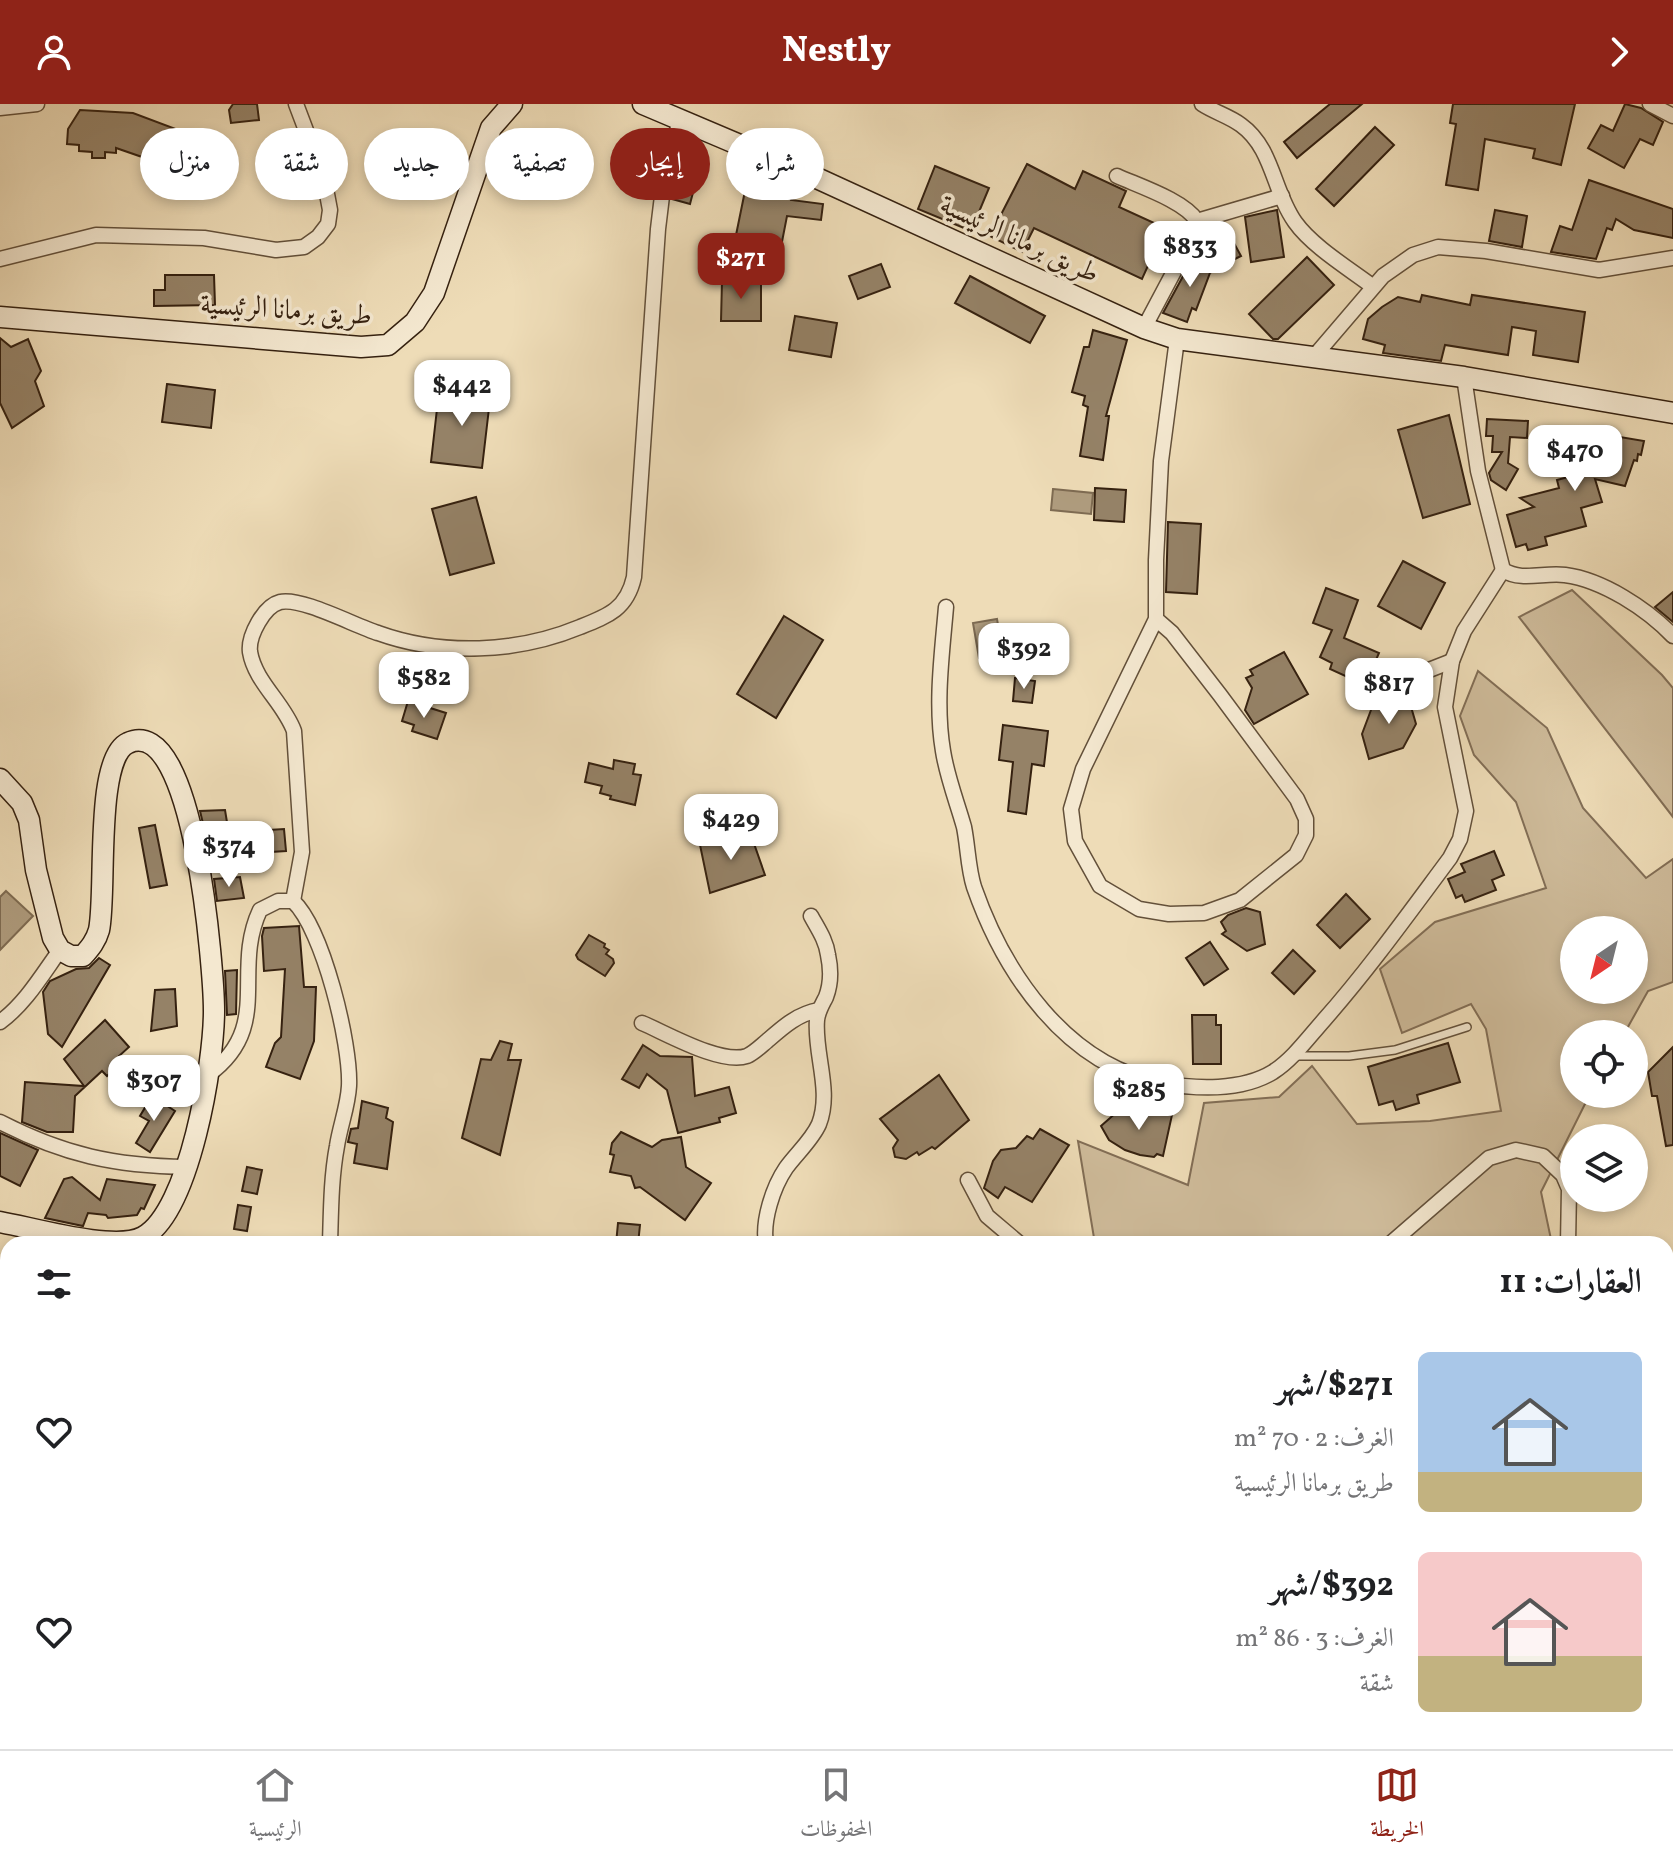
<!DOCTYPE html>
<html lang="ar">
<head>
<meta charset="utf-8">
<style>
	:root { --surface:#fff; --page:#f2f2f2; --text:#202124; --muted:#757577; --line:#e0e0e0; --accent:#8f2418 }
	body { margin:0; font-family:Vollkorn,Amiri,serif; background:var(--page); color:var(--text); direction:rtl; height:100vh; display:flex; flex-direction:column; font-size:30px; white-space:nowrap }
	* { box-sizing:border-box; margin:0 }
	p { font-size:26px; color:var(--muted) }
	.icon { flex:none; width:44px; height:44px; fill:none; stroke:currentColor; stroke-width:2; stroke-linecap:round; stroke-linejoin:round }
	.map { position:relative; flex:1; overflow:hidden; direction:ltr }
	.side { position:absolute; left:0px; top:1132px; width:1674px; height:514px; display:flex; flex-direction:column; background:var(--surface); border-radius:24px 24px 0 0; box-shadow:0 4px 12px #0003; direction:rtl }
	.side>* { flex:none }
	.guide { position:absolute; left:24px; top:24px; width:800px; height:72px; direction:rtl; display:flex; gap:16px }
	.needle { width:52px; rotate:215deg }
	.fabs { position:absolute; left:1560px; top:812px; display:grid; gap:16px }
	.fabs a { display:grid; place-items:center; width:88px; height:88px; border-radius:50%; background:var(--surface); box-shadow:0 4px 12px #0003; font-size:40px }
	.price { position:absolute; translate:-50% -68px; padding:0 18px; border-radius:16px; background:#fff; color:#222; font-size:26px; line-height:52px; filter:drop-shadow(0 2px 4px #0008) }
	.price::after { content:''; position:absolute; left:50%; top:48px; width:24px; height:18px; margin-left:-12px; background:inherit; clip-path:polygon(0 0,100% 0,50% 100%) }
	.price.active { background:var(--accent); color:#fff }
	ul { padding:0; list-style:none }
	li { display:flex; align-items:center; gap:24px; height:200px; padding:0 32px }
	li span { display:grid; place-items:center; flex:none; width:224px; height:160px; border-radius:12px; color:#555 }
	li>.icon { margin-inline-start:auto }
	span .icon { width:96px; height:96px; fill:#fffc; stroke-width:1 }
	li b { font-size:34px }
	h2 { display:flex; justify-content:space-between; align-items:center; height:96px; padding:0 32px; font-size:34px }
	.pill { padding:0 28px; border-radius:36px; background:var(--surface); box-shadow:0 4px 12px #0003; font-size:28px; line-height:72px }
	.pill.active { background:var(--accent); color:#fff }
	header { display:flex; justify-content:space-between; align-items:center; height:104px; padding:0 32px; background:var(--accent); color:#fff; font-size:36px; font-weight:800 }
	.menu { display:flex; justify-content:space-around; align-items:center; height:112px; border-top:2px solid var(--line); background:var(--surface); font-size:22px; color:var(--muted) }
	.menu a { display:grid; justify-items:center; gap:4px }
	.menu .active { color:var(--accent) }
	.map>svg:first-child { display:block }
	.green { fill:#cfbc9b; stroke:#826e56; stroke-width:2; fill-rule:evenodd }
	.water { fill:#af9c7e; stroke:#7e6b52; stroke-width:2 }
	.building { fill:#958267; stroke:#352110; stroke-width:2 }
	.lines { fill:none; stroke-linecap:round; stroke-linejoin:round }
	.lane-casing { stroke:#63503a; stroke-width:10 }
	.street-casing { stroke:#63503a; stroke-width:17 }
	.secondary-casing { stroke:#352110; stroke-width:23 }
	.lane { stroke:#f4e8d0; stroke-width:7 }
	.street { stroke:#f4e8d0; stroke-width:14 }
	.secondary { stroke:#f4e8d0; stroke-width:20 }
	.labels { text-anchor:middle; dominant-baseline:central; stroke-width:7; stroke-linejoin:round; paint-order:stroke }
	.street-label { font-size:28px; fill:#352110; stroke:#f4e8d0 }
</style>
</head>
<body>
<header><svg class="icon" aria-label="forward" viewBox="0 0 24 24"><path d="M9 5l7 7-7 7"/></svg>Nestly<svg class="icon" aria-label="person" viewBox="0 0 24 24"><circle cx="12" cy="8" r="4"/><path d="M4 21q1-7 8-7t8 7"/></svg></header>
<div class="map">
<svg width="1673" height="1645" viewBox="0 0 1673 1645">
	<rect width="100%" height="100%" fill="#eedcb7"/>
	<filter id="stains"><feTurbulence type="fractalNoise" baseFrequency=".0025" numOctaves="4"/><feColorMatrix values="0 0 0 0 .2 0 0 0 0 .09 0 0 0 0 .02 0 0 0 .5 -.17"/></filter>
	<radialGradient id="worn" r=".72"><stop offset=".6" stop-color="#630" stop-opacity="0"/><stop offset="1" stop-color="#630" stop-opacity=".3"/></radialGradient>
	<g class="green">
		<path d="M1572,486L1662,571L1673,584V713L1519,513Z"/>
		<path d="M1478,567L1547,624L1583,704L1646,774L1673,755V878L1648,887L1624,930H1574V990H1590L1541,1088L1552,1140H1391L1375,1136L1373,1140H1095L1078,1037L1188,1081L1204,999L1279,993L1312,962L1357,1020L1430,1017L1501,1007L1486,925L1471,900L1402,929L1380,865L1435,818L1546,784L1516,698L1474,651L1460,612ZM1574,826H1634V886H1574Z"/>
		<path d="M1666,1488L1673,1500V1645H1567L1560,1638H1666Z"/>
	</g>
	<g class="water">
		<path d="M1053,385L1093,389L1091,410L1051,406Z"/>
		<path d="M997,515L1003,550L979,554L973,519Z"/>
		<path d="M6,787L33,812L0,846V793Z"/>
	</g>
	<g class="building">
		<path d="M233,0H257L259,16L231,19L229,6Z"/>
		<path d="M1330,0H1362L1297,54L1284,38Z"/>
		<path d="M1453,0H1575L1561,61L1533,54L1535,45L1485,35L1478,86L1446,81L1456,20L1450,19Z"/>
		<path d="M1625,0L1641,4L1663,18L1653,41L1640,35L1624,64L1588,44L1601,21L1613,27Z"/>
		<path d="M80,6L133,9L221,42L208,82L167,67L168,62L116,44V49L105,48V54H92V48L79,47V41L67,40L68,25Z"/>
		<path d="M1375,23L1394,41L1334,102L1316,85Z"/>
		<path d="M1027,60L1075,85L1083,67L1126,87L1119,103L1165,124L1142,175L1034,124L1022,148L990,132Z"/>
		<path d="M935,62L989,84L971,127L918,105Z"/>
		<path d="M678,68L697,73L690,100L672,95Z"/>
		<path d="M1589,76L1673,105V134L1634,126L1616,115L1612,126L1607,124L1596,155L1551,148L1560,122L1572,126Z"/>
		<path d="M746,82L792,91L791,96L823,100L821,116L787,112L780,148L766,145L767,142L735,136Z"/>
		<path d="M1277,106L1284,153L1251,158L1245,113Z"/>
		<path d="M1495,106L1527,112L1522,143L1489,137Z"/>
		<path d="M1224,121L1241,152L1223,161L1206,130Z"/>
		<path d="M1194,152L1222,162L1210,169L1196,206L1192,204L1187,218L1163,209Z"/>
		<path d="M1307,153L1334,181L1278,235H1273L1249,210Z"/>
		<path d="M881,160L890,183L858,195L849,172Z"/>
		<path d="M165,171H214L215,201L154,202V186H165Z"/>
		<path d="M970,172L1045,212L1030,239L955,199Z"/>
		<path d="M722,177L761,178V217H721Z"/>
		<path d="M1422,191L1470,201L1472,191L1585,208L1578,258L1533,251L1536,227L1512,223L1508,251L1445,241L1441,257L1383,249L1385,241L1363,235L1368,215L1382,203L1398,193L1420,198Z"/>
		<path d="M795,212L837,219L831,253L789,246Z"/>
		<path d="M1093,226L1127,236L1106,312H1109L1103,356L1080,352L1088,303L1083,301L1085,292L1072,288L1084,243H1089Z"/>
		<path d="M0,234L11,243L28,235L41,267L35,277L44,302L12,324L0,299Z"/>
		<path d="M167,280L215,286L211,324L162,318Z"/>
		<path d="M448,282L491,287L482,364L431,358L438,296L447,297Z"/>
		<path d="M1449,311L1470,400L1423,414L1398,326Z"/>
		<path d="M1487,315L1528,317L1527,334L1510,333L1508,359L1518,365L1506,386L1491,376L1489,369L1502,348H1492L1493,332H1486Z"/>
		<path d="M1596,329L1644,337L1641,351L1638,350L1637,357L1634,356L1625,382L1595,375L1602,398L1581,404L1586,422L1545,433L1547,441L1528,446L1526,440L1516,443L1507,411L1534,403L1520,394L1559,384L1557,376L1587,368Z"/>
		<path d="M1095,384L1126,386L1124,418L1094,416Z"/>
		<path d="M476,393L494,459L450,471L432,405Z"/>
		<path d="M1168,418L1201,420L1197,490L1166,488Z"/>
		<path d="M1403,457L1445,479L1421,525L1378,502Z"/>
		<path d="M1326,484L1358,496L1344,534L1379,549L1365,581L1330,565L1332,559L1320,553L1332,526L1313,519Z"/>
		<path d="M1673,488V518L1655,503Z"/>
		<path d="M784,512L823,536L776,614L737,590Z"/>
		<path d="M1284,548L1308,590L1254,620L1245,606L1252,584L1246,574L1253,571L1250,566Z"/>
		<path d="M1015,574L1035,577L1032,599L1013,597Z"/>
		<path d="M1407,589L1416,620L1403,644L1369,655L1362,630L1374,598Z"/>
		<path d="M408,597L446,609L437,635L412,627L414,621L402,617Z"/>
		<path d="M1003,621L1048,627L1044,662L1032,660L1026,710L1008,707L1013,658L999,656Z"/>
		<path d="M614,656L635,660L633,670L641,671L635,701L610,695L611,692L600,689L602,682L585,678L589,659L613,665Z"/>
		<path d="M225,706L232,749H210L200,707Z"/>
		<path d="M155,721L167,781L150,784L139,724Z"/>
		<path d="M284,725L286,747L271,748L269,726Z"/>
		<path d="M731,730L734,738L751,731L765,771L710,789L700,741Z"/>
		<path d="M1494,747L1504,771L1492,776L1496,786L1465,798L1462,791L1456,794L1448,775L1465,768L1461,760Z"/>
		<path d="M240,773L244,794L217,797L214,775Z"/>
		<path d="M1346,790L1370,815L1340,844L1317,821Z"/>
		<path d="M1246,804L1260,808L1265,840L1247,847L1222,830L1226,827L1221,818L1228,811Z"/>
		<path d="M299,822L304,883H316L314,937L300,975L266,963L275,939L281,933L285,865L264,867L262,832L264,824Z"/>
		<path d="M589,831L605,840L604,843L609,846L606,850L613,855L614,859L605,872L578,855L576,851Z"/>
		<path d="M1210,838L1228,865L1204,881L1186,854Z"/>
		<path d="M1293,846L1315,867L1294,890L1272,869Z"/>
		<path d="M99,854L110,861L62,943L48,930L43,888L50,877L76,865L89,864Z"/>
		<path d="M237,866L236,910L227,911L225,867Z"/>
		<path d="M175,885L177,922L151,927L155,886Z"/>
		<path d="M1192,911H1216V921H1221V960H1193Z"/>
		<path d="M105,916L129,943L119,952L123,957L107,972L102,967L75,992L73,1028H47L22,1018L25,978L84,982L64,955Z"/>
		<path d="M500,937L512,940L508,956H521L500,1051L462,1034L481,955L491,956Z"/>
		<path d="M1448,939L1460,978L1417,991L1419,999L1396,1006L1393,997L1379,1001L1368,963Z"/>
		<path d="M643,941L660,952L692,953L695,992L729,983L736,1009L719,1014L720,1018L678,1029L667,986L647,970L639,984L622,975Z"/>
		<path d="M1673,943V1041L1666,1042L1657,992H1652L1648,968Z"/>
		<path d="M939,971L969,1016L935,1045L932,1043L919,1051L917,1048L906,1055L895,1053L893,1044L898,1036L880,1015Z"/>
		<path d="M152,992L175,1007L150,1048L136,1039L149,1017L140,1012Z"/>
		<path d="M362,997L388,1004L386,1014L393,1018L387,1065L354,1059L357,1040L348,1038L351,1025L358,1024Z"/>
		<path d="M1134,1004L1141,1008L1172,1011L1163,1052L1157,1050L1154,1053L1140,1051L1125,1046L1109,1036L1101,1022L1118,1007L1121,1009L1125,1006L1129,1008Z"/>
		<path d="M1040,1025L1069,1041L1032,1098L1005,1083L998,1094L984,1084L993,1057L1001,1046L1016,1044L1027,1032L1033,1035Z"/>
		<path d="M621,1028L652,1043L662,1036L681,1033L686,1063L711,1079L685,1116L640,1083L635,1084L631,1072L610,1068L614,1051L610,1050L612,1039Z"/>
		<path d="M0,1029L38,1046L20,1082L0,1072Z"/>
		<path d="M247,1063L262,1066L257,1090L242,1087Z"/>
		<path d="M72,1073L100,1096L107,1075L155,1081L144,1105L141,1104L137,1111L108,1114L106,1111L88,1109L83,1122L45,1114L64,1075Z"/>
		<path d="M238,1101L251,1103L247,1127L234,1125Z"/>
		<path d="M618,1119L640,1121L638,1140H616Z"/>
	</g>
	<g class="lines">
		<defs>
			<path id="lane" d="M1295,952H1349L1395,946L1467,923"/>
			<g id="street">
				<path d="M1202,0C1214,8 1229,12 1241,21C1273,44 1273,87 1295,118C1312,142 1348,164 1372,182"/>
				<path d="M1650,0L1673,12"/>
				<path d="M0,4L37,0"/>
				<path d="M1117,72C1139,82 1185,97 1197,117L1196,126L1144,224"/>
				<path d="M1197,117L1282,92"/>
				<path d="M0,155L96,131L204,134L276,146L304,143L318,133L328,120L330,106L324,74L296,0"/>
				<path d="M1312,255L1383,172L1413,151L1438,143L1486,147L1599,166L1673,154"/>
				<path d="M1464,273L1478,367L1503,466C1522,478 1544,468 1565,471C1603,476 1647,505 1673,532"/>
				<path d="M946,503C942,550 935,600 943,647C947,673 957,698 964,723C968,743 968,764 974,783C1004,869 1066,961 1161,979C1196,985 1242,987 1273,968C1293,955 1308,934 1324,916C1369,865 1409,809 1450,754L1460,735L1466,707L1445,603L1452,557L1464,527L1503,466"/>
				<path d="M1156,515L1172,529L1220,591L1297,695L1306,715V731L1296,751L1240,796L1204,809L1169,810L1139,805L1100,782L1075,737L1071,705L1083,665L1156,515V456L1161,357L1177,235"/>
				<path d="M1378,586L1452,557"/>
				<path d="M293,797L302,748L294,627C284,599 255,578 250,548C248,532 264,502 280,498C302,493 355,522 378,529C442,552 517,549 580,523C608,512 627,505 634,473L658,125L662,92L680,14"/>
				<path d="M0,918C25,900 42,871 60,846"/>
				<path d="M642,919C666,929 721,961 747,952C754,949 761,942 767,937C783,923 797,910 819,906"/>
				<path d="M208,971C274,923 231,868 260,806L278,797H293C323,825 351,940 349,982C348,1002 340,1022 337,1042C331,1074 331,1107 330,1140"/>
				<path d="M0,1018C64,1051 115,1062 187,1063"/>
				<path d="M968,1076L987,1112L1020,1140"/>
				<path d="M766,1140C762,1117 773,1083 786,1064C796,1050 812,1036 819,1020C832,987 814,949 817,916C818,907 822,901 826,893C831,880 831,865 828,851C826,836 818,825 811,812"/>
				<path d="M1390,1140L1489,1054L1516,1046L1543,1052L1563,1071L1569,1085L1568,1140"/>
				<path d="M0,1342L8,1346"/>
				<path d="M1666,1349L1673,1353"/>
				<path d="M0,1377L8,1378"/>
			</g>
			<g id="secondary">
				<path d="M643,0L808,70L1144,224L1177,235L1464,273L1673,309"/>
				<path d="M0,213L361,243L388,241L415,218L434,189L491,24L512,0"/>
				<path d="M0,675L22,699L29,716L36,766L53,834L60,846L71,852H83C90,844 96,837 99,826C107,790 94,654 128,639C195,607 214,871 214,907C214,958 190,1108 143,1133C114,1148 34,1124 0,1118"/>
				<path d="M0,1473L8,1476"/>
				<path d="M404,1638L450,1641L473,1638"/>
				<path d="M1178,1638L1183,1645"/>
				<path d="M279,1645L284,1638"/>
				<path d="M1112,1645L1114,1638"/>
			</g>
		</defs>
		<use href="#lane" class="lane-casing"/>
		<use href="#street" class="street-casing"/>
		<use href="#secondary" class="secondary-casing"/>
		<use href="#lane" class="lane"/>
		<use href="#street" class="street"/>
		<use href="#secondary" class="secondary"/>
	</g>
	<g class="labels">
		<g class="street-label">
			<text transform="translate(1019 136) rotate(25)">طريق برمانا الرئيسية</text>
			<text transform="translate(286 207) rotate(4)">طريق برمانا الرئيسية</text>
		</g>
	</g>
	<rect width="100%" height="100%" filter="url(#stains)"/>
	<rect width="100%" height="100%" fill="url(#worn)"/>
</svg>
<div class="fabs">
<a><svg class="needle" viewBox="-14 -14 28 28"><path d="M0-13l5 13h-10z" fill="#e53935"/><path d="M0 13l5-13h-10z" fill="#757577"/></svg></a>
<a><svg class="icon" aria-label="locate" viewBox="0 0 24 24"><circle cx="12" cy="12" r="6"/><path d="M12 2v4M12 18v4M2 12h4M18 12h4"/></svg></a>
<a><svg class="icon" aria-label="layers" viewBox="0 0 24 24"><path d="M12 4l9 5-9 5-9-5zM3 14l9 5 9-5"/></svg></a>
</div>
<b class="price" style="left:1190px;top:185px">$833</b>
<b class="price active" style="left:741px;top:197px">$271</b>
<b class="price" style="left:462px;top:324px">$442</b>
<b class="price" style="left:1575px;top:389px">$470</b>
<b class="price" style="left:1024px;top:587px">$392</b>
<b class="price" style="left:424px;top:616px">$582</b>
<b class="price" style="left:1389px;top:622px">$817</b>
<b class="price" style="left:731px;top:758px">$429</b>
<b class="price" style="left:229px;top:785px">$374</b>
<b class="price" style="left:154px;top:1019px">$307</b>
<b class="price" style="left:1139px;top:1028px">$285</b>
<div class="guide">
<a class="pill">شراء</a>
<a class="pill active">إيجار</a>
<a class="pill">تصفية</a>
<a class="pill">جديد</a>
<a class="pill">شقة</a>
<a class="pill">منزل</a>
</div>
<section class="side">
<h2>العقارات: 11<svg class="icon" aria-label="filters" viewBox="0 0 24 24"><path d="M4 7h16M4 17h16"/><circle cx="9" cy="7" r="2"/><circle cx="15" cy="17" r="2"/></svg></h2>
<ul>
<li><span style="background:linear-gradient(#a9c7e8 75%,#c2b280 0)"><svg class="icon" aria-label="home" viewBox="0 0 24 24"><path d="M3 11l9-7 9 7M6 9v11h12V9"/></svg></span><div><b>$271/شهر</b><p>الغرف: 2 · 70 m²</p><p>طريق برمانا الرئيسية</p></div><svg class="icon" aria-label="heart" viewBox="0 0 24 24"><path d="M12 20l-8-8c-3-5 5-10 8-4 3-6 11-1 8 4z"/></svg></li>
<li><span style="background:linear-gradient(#f6c9c9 65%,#c2b280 0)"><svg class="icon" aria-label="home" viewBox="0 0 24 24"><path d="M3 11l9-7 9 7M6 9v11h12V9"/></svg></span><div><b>$392/شهر</b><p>الغرف: 3 · 86 m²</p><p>شقة</p></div><svg class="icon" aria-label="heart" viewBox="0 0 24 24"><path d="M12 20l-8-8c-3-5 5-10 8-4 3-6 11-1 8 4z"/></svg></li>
</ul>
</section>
</div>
<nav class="menu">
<a class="active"><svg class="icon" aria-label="map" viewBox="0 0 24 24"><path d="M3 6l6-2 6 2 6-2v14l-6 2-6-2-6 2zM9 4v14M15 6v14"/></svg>الخريطة</a>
<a><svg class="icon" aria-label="saved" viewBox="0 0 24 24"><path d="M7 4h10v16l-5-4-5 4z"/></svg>المحفوظات</a>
<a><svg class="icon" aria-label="home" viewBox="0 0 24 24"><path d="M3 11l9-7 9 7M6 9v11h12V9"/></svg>الرئيسية</a>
</nav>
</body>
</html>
